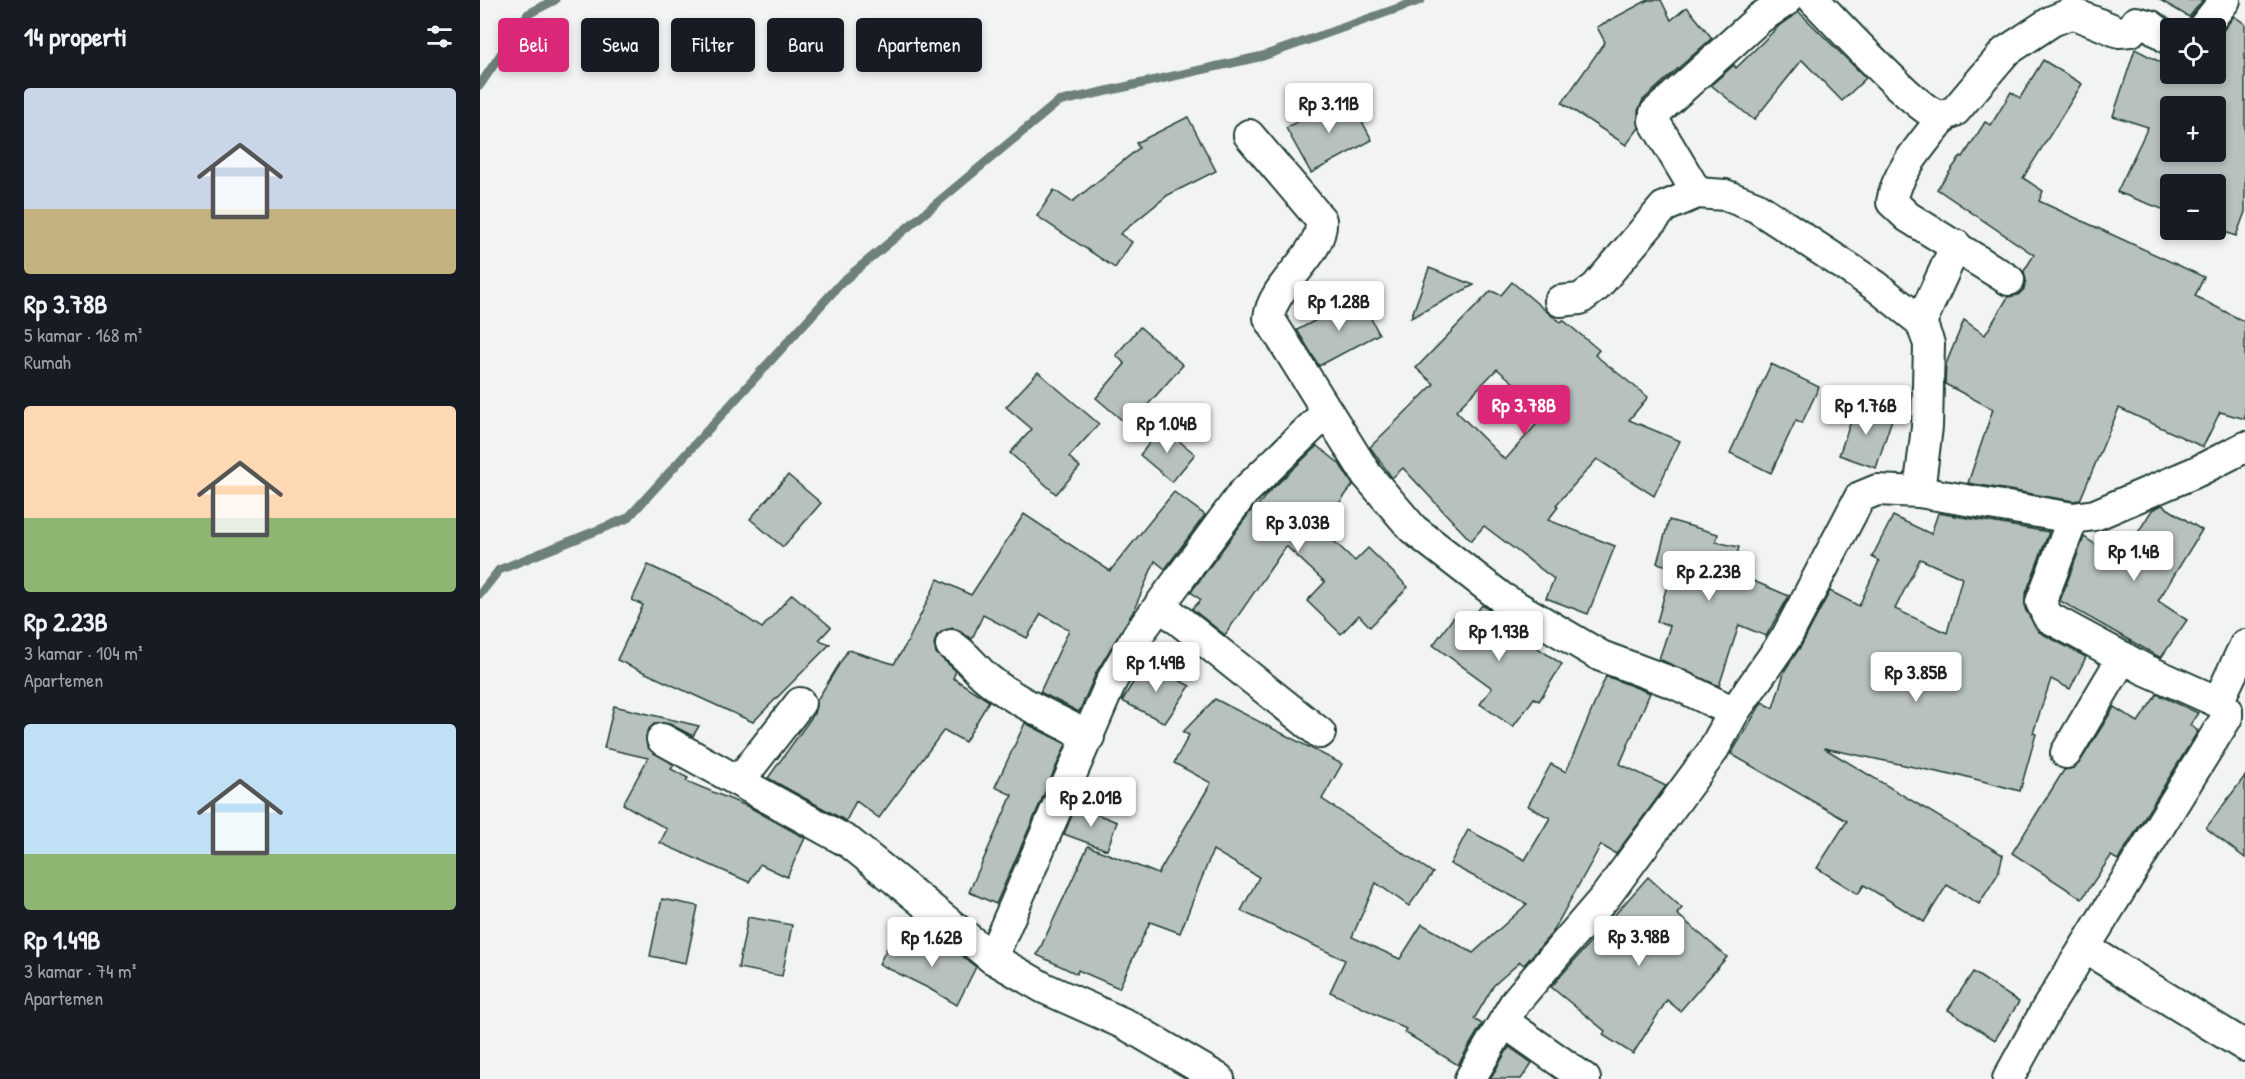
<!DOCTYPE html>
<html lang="id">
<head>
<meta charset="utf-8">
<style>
	:root { --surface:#171b24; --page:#20242c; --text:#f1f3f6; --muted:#9ea1a6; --accent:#db2777 }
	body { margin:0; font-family:"Patrick Hand",sans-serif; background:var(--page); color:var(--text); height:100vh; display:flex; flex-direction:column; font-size:22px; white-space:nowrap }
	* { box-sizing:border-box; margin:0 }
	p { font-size:20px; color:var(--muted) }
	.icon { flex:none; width:33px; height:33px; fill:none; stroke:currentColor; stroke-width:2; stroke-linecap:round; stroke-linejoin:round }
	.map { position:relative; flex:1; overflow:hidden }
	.details { display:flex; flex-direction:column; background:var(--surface); width:480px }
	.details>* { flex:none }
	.hud { position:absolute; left:18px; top:18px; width:570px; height:54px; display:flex; gap:12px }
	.fabs { position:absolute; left:1680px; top:18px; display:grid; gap:12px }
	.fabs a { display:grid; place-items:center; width:66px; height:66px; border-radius:6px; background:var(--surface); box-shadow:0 3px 9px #0003; font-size:30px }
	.price { position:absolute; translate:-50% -51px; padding:0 14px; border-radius:6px; background:#fff; color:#222; font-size:20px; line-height:39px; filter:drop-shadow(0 2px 3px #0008) }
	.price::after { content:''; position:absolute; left:50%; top:36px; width:18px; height:14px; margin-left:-9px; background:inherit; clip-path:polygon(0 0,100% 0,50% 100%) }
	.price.current { background:var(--accent); color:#fff }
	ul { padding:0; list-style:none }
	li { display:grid; align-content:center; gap:12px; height:318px; padding:0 24px }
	li span { display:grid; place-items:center; height:186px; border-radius:6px; color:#555 }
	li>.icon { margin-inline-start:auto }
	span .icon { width:108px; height:108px; fill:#fffc; stroke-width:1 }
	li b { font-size:26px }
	h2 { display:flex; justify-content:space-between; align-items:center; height:72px; padding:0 24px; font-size:26px }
	.chip { padding:0 21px; border-radius:6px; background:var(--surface); box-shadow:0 3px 9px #0003; font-size:21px; line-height:54px }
	.chip.current { background:var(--accent); color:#fff }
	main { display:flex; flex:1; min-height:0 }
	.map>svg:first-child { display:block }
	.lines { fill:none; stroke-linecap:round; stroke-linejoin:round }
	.stream { stroke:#6d807b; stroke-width:9 }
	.building { fill:#b7c1bd; stroke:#1f3d34; stroke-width:1.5; fill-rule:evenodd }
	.street-casing { stroke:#1f3d34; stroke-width:34 }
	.street { stroke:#fff; stroke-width:30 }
</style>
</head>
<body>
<main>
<section class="details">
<h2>14 properti<svg class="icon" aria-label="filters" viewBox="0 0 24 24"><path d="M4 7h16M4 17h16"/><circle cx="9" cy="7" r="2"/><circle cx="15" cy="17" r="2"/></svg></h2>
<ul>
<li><span style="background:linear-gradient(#c9d6e8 65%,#c2b280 0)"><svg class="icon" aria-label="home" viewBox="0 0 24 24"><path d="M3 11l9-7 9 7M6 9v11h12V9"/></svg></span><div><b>Rp 3.78B</b><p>5 kamar · 168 m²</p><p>Rumah</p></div></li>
<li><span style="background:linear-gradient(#ffd9b3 60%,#8fb573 0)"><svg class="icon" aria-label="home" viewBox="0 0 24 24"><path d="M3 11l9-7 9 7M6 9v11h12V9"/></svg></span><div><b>Rp 2.23B</b><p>3 kamar · 104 m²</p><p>Apartemen</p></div></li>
<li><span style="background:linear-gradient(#bfe0f5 70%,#8fb573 0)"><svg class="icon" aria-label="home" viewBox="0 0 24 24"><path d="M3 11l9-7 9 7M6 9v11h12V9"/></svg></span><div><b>Rp 1.49B</b><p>3 kamar · 74 m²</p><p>Apartemen</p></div></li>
</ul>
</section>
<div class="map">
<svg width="1765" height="1079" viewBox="0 0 1765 1079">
	<rect width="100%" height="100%" fill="#f2f3f3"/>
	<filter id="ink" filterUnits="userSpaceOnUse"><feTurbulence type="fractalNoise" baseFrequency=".0167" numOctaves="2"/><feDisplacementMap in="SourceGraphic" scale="12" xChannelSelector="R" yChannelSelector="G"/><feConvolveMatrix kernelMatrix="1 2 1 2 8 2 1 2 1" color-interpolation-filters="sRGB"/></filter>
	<g filter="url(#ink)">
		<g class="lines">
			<g class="stream">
				<path d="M0,85L48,14L75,0"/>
				<path d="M0,594L19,570L148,518L362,282L578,102L783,56L941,0"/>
			</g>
		</g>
		<g class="building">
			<path d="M1168,0H1181L1191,20L1207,7L1232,38L1163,100L1158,111L1159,128L1146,145L1082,103L1125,42L1117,27Z"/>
			<path d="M1680,0H1723L1709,17Z"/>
			<path d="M1319,12L1386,78L1362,101L1322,60L1274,120L1231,85L1254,65L1256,68L1300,25Z"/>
			<path d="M1754,16L1765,24V212L1756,236L1736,229V184H1690V212L1637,192L1668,127L1633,116L1655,49L1690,67V74H1736V40ZM1690,106H1736V152H1690Z"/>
			<path d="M1563,60L1602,84L1543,178L1563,191L1559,201L1724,277L1715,296L1765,322V419L1740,412L1723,447L1639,408L1600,500L1593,501L1488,483L1513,409L1465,384L1466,364L1484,320L1505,335L1528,297L1538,295L1544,289L1546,280L1544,271L1554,255L1457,189L1481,156L1483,157L1505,122L1511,125L1531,92L1540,98Z"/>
			<path d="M867,94L892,140L831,173L806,128Z"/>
			<path d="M708,117L736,171L688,195L640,234L652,242L635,268L557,216L574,190L592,202L659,148L656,143Z"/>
			<path d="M949,268L994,285L931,318Z"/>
			<path d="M1032,282L1072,316L1081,322L1083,320L1119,350L1115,355L1168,397L1149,420L1200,441L1174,496L1117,459L1076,505L1078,507L1068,520L1135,546L1108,614L1066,598L1074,579L1004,526L991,541L923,468L912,478L890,447L954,384L936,368L1011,291L1021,295ZM1017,369L1068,411L1025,460L976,411Z"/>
			<path d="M880,297L899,334L839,366L817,330Z"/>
			<path d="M660,327L703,365L649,426L616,398L645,364L636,355Z"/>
			<path d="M1291,364L1339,387L1322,423L1316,420L1291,473L1250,453Z"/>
			<path d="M558,372L619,424L589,457L600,467L576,494L530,453L552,429L526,407Z"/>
			<path d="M1377,404L1413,416L1396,468L1359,455Z"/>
			<path d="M682,427L715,454L692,482L660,455Z"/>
			<path d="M837,446L859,463L873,485L840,528L875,561L888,548L928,587L890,627L879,615L861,634L827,601L845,582L806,546L745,635L712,609L721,600L711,592L773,508L775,509L787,494Z"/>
			<path d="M308,475L341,503L303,547L270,519Z"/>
			<path d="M694,492L725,515L685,569L675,561L653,612L617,671L599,712L560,692L589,630L561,614L547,638L503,615L492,639L472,628L457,635L454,644L456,653L476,671L473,678L509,701L485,742L464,730L399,818L376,801L366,821L288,778L334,714L337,700L368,650L414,664L427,643L458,579L491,595L544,514L630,571Z"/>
			<path d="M1682,505L1722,530L1678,601L1707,620L1681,658L1580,601L1604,537L1640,561L1672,510Z"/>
			<path d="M1458,513L1569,532L1545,596V609L1559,632L1606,657L1590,689L1571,679L1553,733L1556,734L1540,791L1476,774V776L1344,748L1523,855L1518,874L1499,904L1467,885L1444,922L1384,885L1378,894L1337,868L1367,821L1251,754L1282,702L1293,708L1305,670L1321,646L1350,591L1379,606L1399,561L1392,557L1413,516L1451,534ZM1440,559L1482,578L1467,633L1415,609Z"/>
			<path d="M1189,520L1238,534L1236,542L1259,547L1252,572L1309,596L1286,636L1259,625L1239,686L1179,659L1190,626L1177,622L1192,567L1177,563Z"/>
			<path d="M168,565L231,594L282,628L312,594L351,627L339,640L350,644L273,722L137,660L163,605L152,600Z"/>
			<path d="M1002,605L1043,630L1039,636L1082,664L1059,701L1054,698L1033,727L1000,704L1012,688L953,645L976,614L988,624Z"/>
			<path d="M665,662L710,686L685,723L642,701Z"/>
			<path d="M1126,676L1170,693L1140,764L1186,786L1136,854L1121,845L1072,933L1044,965L1040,962L1014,985L994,1019L1002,1024L978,1065L924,1032L926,1029L850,992L865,960L761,911L779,877L733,850L700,933L670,922L639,988L598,970L597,974L557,955L608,846L678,874L731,783L694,763L709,735L703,732L735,699L862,764L842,799L953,873L929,906L896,883L872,937L920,959L942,924L993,953L1047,904L970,864L988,830L1045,860L1070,818L1048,806L1071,764L1086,772Z"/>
			<path d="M1677,694L1718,713L1710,725L1718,731L1638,860L1631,856L1602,899L1532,853L1584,770L1594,768L1600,762L1634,707L1658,722Z"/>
			<path d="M134,706L219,726L213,736L190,724H174L167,731V747L194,765L191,769L208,778L206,781L269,807L325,838L307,877L280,864L269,882L180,843L187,829L143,804L168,758L124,748Z"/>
			<path d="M545,723L586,744L516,904L489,892L532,795L515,787Z"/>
			<path d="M1765,776V858L1726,828Z"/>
			<path d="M596,806L637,822L627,850L584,834Z"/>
			<path d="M1168,877L1202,908L1197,914L1247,957L1200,1011L1187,1000L1153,1054L1123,1035L1125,1031L1071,987Z"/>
			<path d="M182,899L218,906L206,963L170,956Z"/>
			<path d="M268,917L312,925L302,976L258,968Z"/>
			<path d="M456,935L496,967L477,1005L448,988L399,964L409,944L451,952Z"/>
			<path d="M1493,972L1539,1002L1515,1040L1468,1010Z"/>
			<path d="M1029,1047L1052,1063L1041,1079H1010Z"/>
		</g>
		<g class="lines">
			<defs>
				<g id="street">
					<path d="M1334,0C1355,21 1436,109 1457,115C1464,117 1469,113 1475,111L1525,52L1572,21L1592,13L1639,32L1651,31L1656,22L1671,26L1690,40"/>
					<path d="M1723,28L1745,0"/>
					<path d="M1465,115C1446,140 1417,170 1412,202L1428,217L1529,280"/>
					<path d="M769,135L841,220C844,254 793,283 789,318L887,475L933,529L1022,598L1121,656L1196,684L1254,712"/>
					<path d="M1217,193L1174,121L1175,113L1280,18L1307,0"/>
					<path d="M1080,301L1100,299L1116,287L1184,207L1217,193L1245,195L1276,207L1396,286L1441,322L1449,344L1447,427L1439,492"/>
					<path d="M1441,322L1476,245"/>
					<path d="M680,605L840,733"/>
					<path d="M471,645C484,653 491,663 501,673C527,698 577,719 609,737"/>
					<path d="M1738,702L1765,645"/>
					<path d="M182,739L370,843L512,958L564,988L647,1025L739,1079"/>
					<path d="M1586,753L1643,657"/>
					<path d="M259,781L320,703"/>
					<path d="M1605,948L1765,1046"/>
					<path d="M512,958L632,680L657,636L763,493L847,412"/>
					<path d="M1024,1022L1105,1079"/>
					<path d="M990,1079L1036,1001L1126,896L1232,752L1254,712L1306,638L1380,497L1397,490L1439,492L1593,518L1615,515L1718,471L1765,447"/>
					<path d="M1528,1079L1566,1010L1747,717V710L1738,702L1664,669L1568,617L1561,602L1593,518"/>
				</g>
			</defs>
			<use href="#street" class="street-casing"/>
			<use href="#street" class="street"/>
		</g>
	</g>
</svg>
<div class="fabs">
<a><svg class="icon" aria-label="locate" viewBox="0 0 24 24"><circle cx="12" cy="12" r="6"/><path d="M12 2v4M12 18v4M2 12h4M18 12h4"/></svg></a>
<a>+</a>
<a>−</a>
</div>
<b class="price" style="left:849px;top:134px">Rp 3.11B</b>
<b class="price" style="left:859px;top:332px">Rp 1.28B</b>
<b class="price current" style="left:1044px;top:436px">Rp 3.78B</b>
<b class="price" style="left:1386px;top:436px">Rp 1.76B</b>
<b class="price" style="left:687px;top:454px">Rp 1.04B</b>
<b class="price" style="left:818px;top:553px">Rp 3.03B</b>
<b class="price" style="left:1654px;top:582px">Rp 1.4B</b>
<b class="price" style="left:1229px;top:602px">Rp 2.23B</b>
<b class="price" style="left:1019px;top:662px">Rp 1.93B</b>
<b class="price" style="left:676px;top:693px">Rp 1.49B</b>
<b class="price" style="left:1436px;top:703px">Rp 3.85B</b>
<b class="price" style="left:611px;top:828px">Rp 2.01B</b>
<b class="price" style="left:1159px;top:967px">Rp 3.98B</b>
<b class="price" style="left:452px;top:968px">Rp 1.62B</b>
<div class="hud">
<a class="chip current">Beli</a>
<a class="chip">Sewa</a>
<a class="chip">Filter</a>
<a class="chip">Baru</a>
<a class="chip">Apartemen</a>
</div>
</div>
</main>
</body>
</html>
